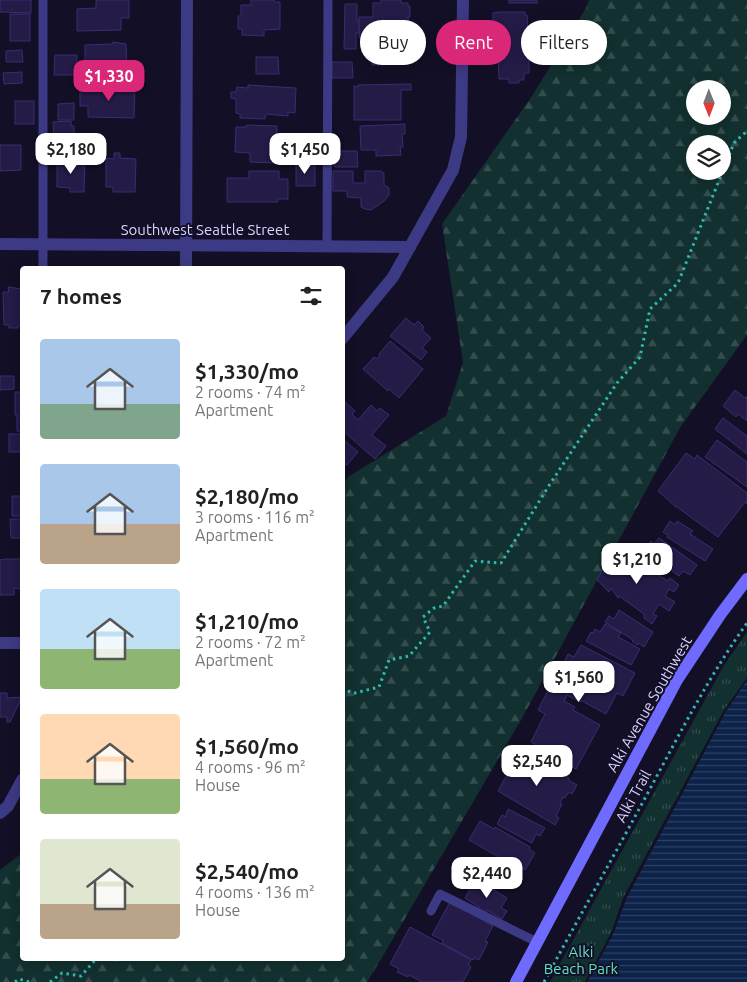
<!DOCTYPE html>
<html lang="en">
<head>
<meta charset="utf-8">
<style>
	:root { --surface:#fff; --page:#f6f6f6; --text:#222; --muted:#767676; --accent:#db2777 }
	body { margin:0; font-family:Ubuntu,sans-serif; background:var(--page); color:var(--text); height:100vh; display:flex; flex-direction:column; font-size:19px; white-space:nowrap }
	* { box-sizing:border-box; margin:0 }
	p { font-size:16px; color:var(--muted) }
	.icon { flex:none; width:28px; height:28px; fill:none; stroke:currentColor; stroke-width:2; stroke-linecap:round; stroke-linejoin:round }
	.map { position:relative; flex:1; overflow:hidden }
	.panel { position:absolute; left:20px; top:266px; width:325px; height:695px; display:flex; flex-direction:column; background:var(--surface); border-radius:5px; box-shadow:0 2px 12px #0003 }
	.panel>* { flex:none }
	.hud { position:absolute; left:360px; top:20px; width:311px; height:45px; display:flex; gap:10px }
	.needle { width:32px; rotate:179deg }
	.tools { position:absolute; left:686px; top:80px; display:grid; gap:10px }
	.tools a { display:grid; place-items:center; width:45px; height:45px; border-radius:50%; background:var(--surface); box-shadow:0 2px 12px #0003; font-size:25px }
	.price { position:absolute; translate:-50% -42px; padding:0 11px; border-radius:10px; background:#fff; color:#222; font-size:16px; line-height:32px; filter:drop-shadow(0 1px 2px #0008) }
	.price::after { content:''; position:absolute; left:50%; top:30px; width:15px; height:11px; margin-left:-8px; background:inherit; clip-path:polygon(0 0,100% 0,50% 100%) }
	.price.selected { background:var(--accent); color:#fff }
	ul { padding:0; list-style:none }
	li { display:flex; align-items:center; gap:15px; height:125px; padding:0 20px }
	li span { display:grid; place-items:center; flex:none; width:140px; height:100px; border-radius:5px; color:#555 }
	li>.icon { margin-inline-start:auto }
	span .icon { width:60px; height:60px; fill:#fffc; stroke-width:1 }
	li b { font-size:21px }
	h2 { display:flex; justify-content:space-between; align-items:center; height:60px; padding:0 20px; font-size:21px }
	.chip { padding:0 18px; border-radius:22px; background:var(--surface); box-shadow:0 2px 12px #0003; font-size:18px; line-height:45px }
	.chip.selected { background:var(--accent); color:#fff }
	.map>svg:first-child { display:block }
	.forest { fill:url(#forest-firs); fill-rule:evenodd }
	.park { fill:url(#park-tufts) }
	.water { fill:url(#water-rules) }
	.pier { fill:#130f26 }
	.building { fill:#241b47; stroke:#3b2d73 }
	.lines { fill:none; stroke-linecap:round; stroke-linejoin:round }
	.path { stroke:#2fb8b0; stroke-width:3; stroke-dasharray:2.5 4; stroke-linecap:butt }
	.lane { stroke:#3d3a85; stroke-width:9 }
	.street { stroke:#3d3a85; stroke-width:12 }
	.secondary { stroke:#6f6bff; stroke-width:12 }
	.labels { text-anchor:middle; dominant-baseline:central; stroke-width:4; stroke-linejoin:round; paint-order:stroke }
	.street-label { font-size:15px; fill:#d9d4ff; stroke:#130f26 }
	.park-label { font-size:15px; fill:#5fe0c0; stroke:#130f26 }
</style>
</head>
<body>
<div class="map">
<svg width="747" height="982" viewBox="0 0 747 982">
	<defs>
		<pattern id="forest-firs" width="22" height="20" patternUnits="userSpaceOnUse" patternTransform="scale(1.25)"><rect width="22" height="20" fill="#12302f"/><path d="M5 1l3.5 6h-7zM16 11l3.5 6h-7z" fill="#344d4e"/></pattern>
		<pattern id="park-tufts" width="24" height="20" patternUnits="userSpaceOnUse" patternTransform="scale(1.25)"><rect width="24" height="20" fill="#12302f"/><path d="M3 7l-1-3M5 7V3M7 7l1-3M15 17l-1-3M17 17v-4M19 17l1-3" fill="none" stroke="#344d4e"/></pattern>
		<pattern id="water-rules" width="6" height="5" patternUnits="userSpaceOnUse" patternTransform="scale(1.25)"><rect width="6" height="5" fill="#0c2248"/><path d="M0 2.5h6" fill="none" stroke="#2f4163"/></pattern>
	</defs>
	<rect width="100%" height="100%" fill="#130f26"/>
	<path class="forest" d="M589,0H747V335L681,426L521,720L380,961L367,982H0V870L22,853V959H342L343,485L348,477L446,416L463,362L442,224L532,96L586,8ZM695,89H722V116H695ZM695,144H722V171H695Z"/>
	<path class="park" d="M747,632V680L726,711L626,899L614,932L587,982H550L723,667Z"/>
	<path class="water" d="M747,680V982H587L614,932L626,899L726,711Z"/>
	<path class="pier" d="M747,678V680L726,711L626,899L614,932L587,982H585L612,931L623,898L724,710Z"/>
	<g class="building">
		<path d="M0,0H31V13L0,12Z"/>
		<path d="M96,0H129V18H121V30L77,31V9L96,8Z"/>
		<path d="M251,0H274V2H280V29L264,30V36L242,35V29H238V16H241V5H251Z"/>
		<path d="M381,0H401V3H408V6H410V17H408L410,48H407L408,64L372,65V38L359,37V17H373V3H381Z"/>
		<rect x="509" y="0" width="28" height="3"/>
		<path d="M345,4H357V21H359V33H356V49H344Z"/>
		<path d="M500,12H525V15H527L529,43L525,42V48H527V55H529V73H524V80H519V83H509V79H499L498,56H493V39H496V32H493V13Z"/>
		<rect x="10" y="14" width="20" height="27"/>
		<path d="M113,42L126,44L127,72L85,73V45L113,44Z"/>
		<path d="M22,50L23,62H6V51Z"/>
		<path d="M55,55H77L76,75H54Z"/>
		<path d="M256,57H278L279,74H256Z"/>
		<path d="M332,62H352L353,78H332Z"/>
		<path d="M22,72V83L4,84L3,73Z"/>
		<path d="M411,84V90H401V120H354V86L358,87V85Z"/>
		<path d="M248,85L296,88L295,113L288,112V116L266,114L265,119L240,118V114L236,113V99L231,98V92H236L237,87L248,88Z"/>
		<path d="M113,86H135L134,118L88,117V106H80V88H113Z"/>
		<rect x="15" y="101" width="19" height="23"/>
		<path d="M74,103V120H58V104Z"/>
		<path d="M71,121V126H74V139H54L53,122Z"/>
		<path d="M405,124V134H402L403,147H400L401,155L376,156V150H361L360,126Z"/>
		<path d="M247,125L277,126L276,163L250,162V153L235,152L236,127H246Z"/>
		<path d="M291,143H313V163L291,164Z"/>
		<path d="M0,145H21V170L0,171Z"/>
		<path d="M335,151H357L358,167H335Z"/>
		<path d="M114,153H120V158L136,159L135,192H113V187H106V158L114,159Z"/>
		<path d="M63,158H68V160H85L84,192H70V188L57,187V160H63Z"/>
		<path d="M296,164L315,165V186H296Z"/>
		<path d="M249,171H279V179H288V199H278V202H227V178H249Z"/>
		<path d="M333,171H353V183H365V171H381L384,173V185L389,188V195L384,201L371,210L365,209L361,207V198L347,197V191H333Z"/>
		<path d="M8,287L22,289V325L18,326V328H9V325H4L3,292H9Z"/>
		<path d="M406,318L414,325L418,321L424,327L422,330L431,338L422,348L427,352L421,360L390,336Z"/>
		<path d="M390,341L423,369L399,398L389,389L388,391L363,369L374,357L377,359L380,355L379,354Z"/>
		<path d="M0,376H14V389L0,390Z"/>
		<path d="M735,390L745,398L747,396V421L738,414L736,417L723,406Z"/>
		<path d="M15,392H22V431H17V415H15Z"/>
		<path d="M344,401L355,411L352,414L358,420L371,405L377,411L380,408L389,415L372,435L386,446L375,459L342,430Z"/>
		<path d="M723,418L747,436V454L715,429Z"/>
		<rect x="9" y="434" width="13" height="18"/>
		<path d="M342,438L358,452L347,465L342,462Z"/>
		<path d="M717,440L747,462V487L705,457Z"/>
		<path d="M686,453L695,459L697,455L747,493V504L745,502L718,537L677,507H676L658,491Z"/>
		<rect x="12" y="496" width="10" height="20"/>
		<path d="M10,519H22V538H11Z"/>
		<path d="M670,521L675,525L677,521L693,531L690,534L713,549L705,561L667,537L668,535L663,532Z"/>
		<path d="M659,538L697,565L690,575L683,571L679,576L648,554L653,548L648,544L651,541L654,544Z"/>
		<path d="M619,549L636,558V561L645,563L644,568L648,570L649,569L668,581L670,578L679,585L674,592L669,589L665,596L675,602L669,611L659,604L653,614L657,616L652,624L644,618V614L619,596L618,598L611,588L609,592L597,580L603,569L605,570Z"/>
		<path d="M5,559H20V562H22V581L21,580V589L14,588V595H0V560Z"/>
		<path d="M619,610L653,632L644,647L638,643L637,645L632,641L633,640L605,622L609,616L614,619Z"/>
		<path d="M605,624L621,633L618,637L640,649L631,665L586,641L591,632L593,633L595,629L600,632Z"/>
		<path d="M581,645L635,673L623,696L617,693L606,714L582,701L580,702L567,695L564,701L575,707L573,710L600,725L576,769L564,763L566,761L531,742L545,714L538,710L557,673L564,677L566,674L560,671L568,654L574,657Z"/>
		<path d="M0,693H7V698L22,697L10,722H7V717H0Z"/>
		<path d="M520,751L569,778L568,780L577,785L572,794L569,792L565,798L563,797L560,803L562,804L556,816L559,818L555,825L498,791Z"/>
		<path d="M508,809L545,828L540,836L536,834L532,843L500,826L497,824L502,815L505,817Z"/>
		<path d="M480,821L494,829L495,827L530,847L529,849L535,853L525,870L519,866L518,868L469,840Z"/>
		<path d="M476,879L507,898L501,908L507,911L502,919L487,910L486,913L478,909L479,907L465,898Z"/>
		<path d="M450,902L493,926L485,941L488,942L479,960L474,958L473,960L442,943L443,940L432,935Z"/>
		<path d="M410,927L471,960L468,965L471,967L463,982H422L409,975L408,977L397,972L399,969L390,964Z"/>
	</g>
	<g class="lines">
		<g class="path">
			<path d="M342,694L347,691L355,693L379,687L389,660L409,656L430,632L423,617L434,608L443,606L475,561L501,563L550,484L617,383L640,357L650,309L678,283L734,143L747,131"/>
			<path d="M101,959L119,960L120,959"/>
			<path d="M15,982L19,979L29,982"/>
			<path d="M50,982L62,973L81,976L96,959"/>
			<path d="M544,982C577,921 611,861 644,800C677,739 707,679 747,623"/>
		</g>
		<g class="lane">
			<path d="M43,0V269"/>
			<path d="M327,246L328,0"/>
			<path d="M431,911L440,894L537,942"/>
		</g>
		<g class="street">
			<path d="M0,244L410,247"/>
			<path d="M186,269L187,0"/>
			<path d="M342,339L393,277L453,170L461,137L463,0"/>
			<path d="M0,643H22"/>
			<path d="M0,813L8,806L22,780"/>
		</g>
		<path class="secondary" d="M516,982L677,680L720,615L747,579"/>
	</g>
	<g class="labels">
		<g class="street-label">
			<text x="205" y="229">Southwest Seattle Street</text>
			<text transform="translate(649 704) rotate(-60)">Alki Avenue Southwest</text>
			<text transform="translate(633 796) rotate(-61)">Alki Trail</text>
		</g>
		<g class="park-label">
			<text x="581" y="951">Alki<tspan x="581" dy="17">Beach Park</tspan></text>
		</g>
	</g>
</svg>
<div class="tools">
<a><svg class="needle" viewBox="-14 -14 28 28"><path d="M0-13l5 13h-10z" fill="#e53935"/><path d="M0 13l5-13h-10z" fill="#767676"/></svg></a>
<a><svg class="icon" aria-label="layers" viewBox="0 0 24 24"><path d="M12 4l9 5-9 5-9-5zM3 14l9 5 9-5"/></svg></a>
</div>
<b class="price selected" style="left:109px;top:102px">$1,330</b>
<b class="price" style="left:71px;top:175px">$2,180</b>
<b class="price" style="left:305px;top:175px">$1,450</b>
<b class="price" style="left:637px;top:585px">$1,210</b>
<b class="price" style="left:579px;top:703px">$1,560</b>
<b class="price" style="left:537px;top:787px">$2,540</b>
<b class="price" style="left:487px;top:899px">$2,440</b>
<div class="hud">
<a class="chip">Buy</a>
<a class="chip selected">Rent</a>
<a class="chip">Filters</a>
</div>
<section class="panel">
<h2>7 homes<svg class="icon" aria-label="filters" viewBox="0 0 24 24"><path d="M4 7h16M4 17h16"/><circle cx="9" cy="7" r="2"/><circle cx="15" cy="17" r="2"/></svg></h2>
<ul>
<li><span style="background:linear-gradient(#a9c7e8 65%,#7fa58c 0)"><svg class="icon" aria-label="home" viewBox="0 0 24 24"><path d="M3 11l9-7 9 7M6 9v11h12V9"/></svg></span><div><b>$1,330/mo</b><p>2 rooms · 74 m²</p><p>Apartment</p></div></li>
<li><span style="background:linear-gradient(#a9c7e8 60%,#b9a48a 0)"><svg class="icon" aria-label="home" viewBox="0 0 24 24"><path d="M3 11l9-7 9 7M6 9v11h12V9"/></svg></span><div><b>$2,180/mo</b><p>3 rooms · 116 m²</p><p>Apartment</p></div></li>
<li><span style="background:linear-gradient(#bfe0f5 60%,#8fb573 0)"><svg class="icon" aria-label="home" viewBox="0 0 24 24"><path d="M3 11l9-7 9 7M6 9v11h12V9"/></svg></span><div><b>$1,210/mo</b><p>2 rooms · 72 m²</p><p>Apartment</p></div></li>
<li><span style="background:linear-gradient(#ffd9b3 65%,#8fb573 0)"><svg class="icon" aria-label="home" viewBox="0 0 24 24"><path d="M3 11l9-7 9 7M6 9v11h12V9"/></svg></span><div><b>$1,560/mo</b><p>4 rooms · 96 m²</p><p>House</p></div></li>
<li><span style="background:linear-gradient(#dfe7d0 65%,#b9a48a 0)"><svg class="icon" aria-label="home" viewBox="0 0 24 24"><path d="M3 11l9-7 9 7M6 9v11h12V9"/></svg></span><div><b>$2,540/mo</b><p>4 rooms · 136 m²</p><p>House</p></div></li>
</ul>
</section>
</div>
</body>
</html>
